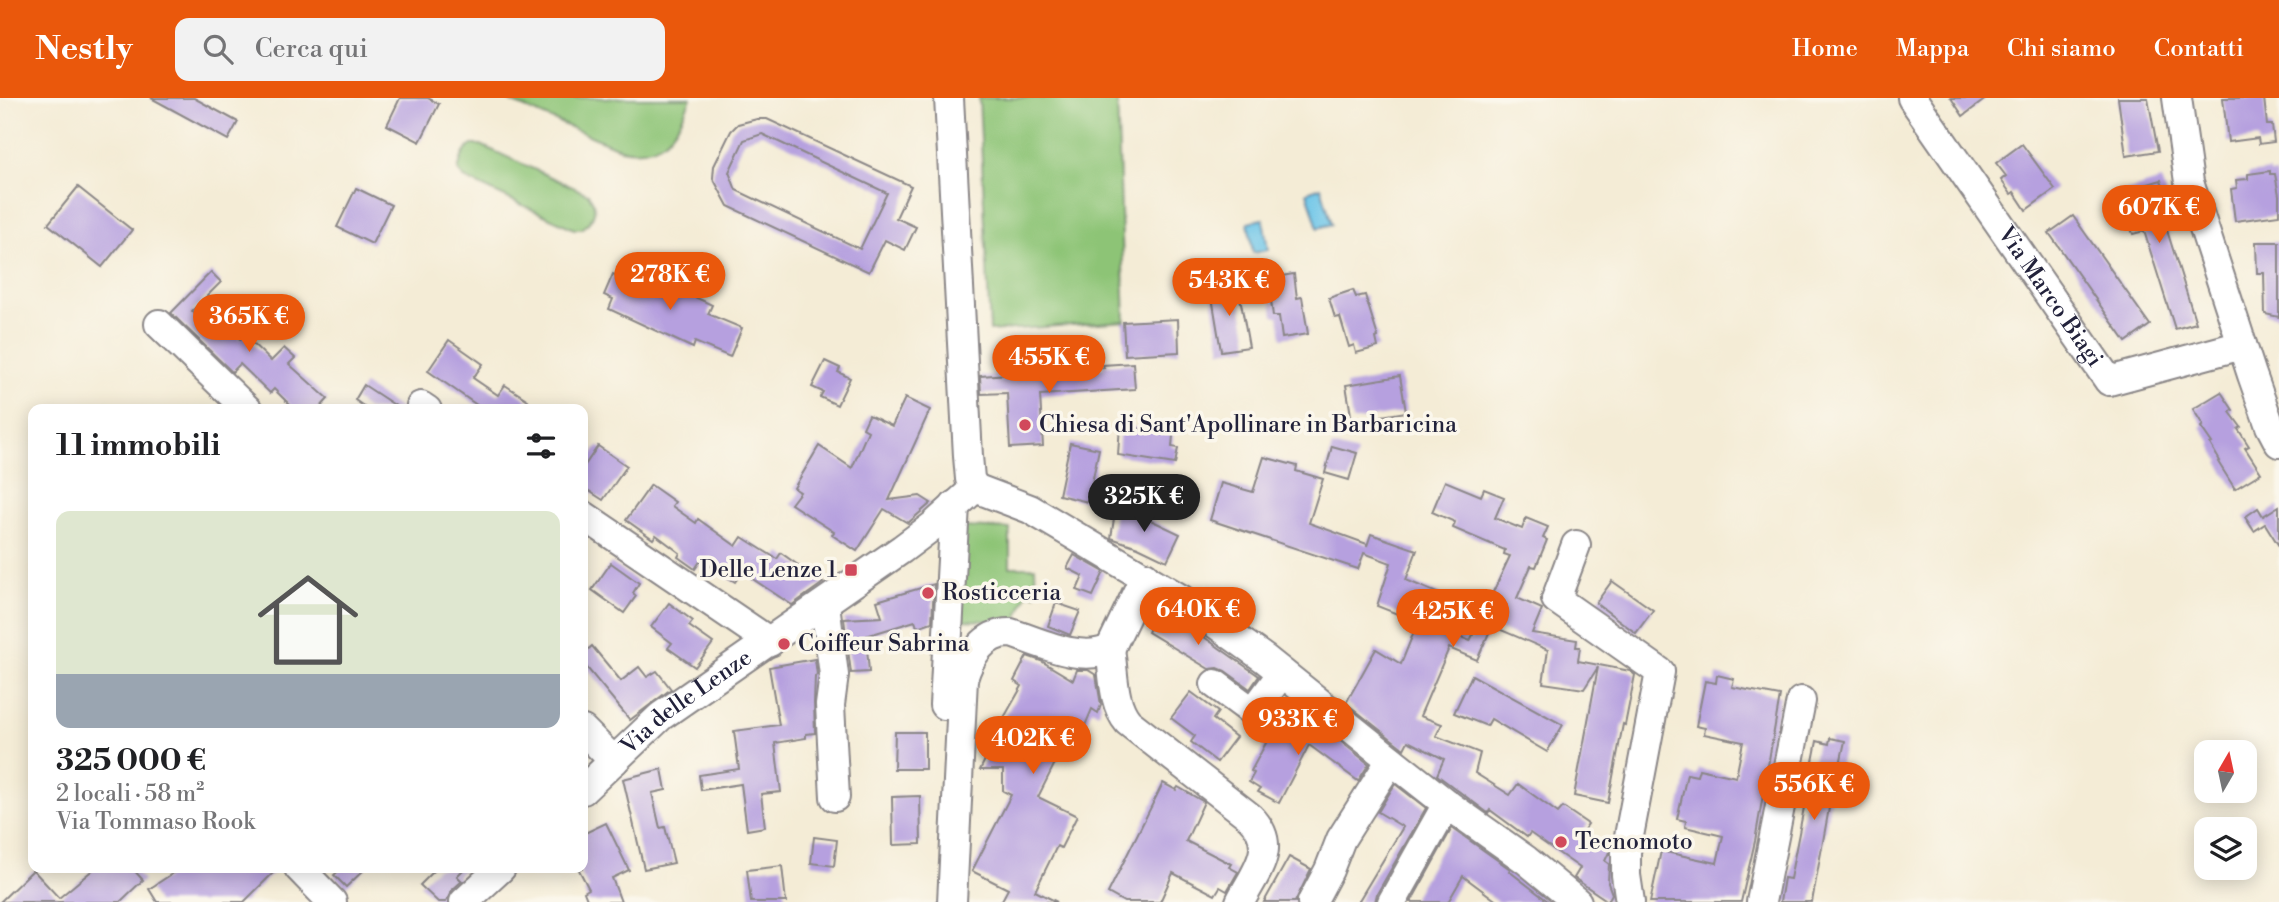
<!DOCTYPE html>
<html lang="it">
<head>
<meta charset="utf-8">
<style>
	:root { --surface:#fff; --page:#f2f2f2; --text:#202124; --muted:#757577; --line:#e0e0e0; --accent:#ea580c }
	body { margin:0; font-family:"Libre Bodoni",serif; background:var(--page); color:var(--text); height:100vh; display:flex; flex-direction:column; font-size:26px; white-space:nowrap }
	* { box-sizing:border-box; margin:0 }
	p { font-size:23px; color:var(--muted) }
	.icon { flex:none; width:38px; height:38px; fill:none; stroke:currentColor; stroke-width:2; stroke-linecap:round; stroke-linejoin:round }
	.map { position:relative; flex:1; overflow:hidden }
	.details { position:absolute; left:28px; top:306px; width:560px; height:469px; display:flex; flex-direction:column; background:var(--surface); border-radius:14px; box-shadow:0 4px 18px #0003 }
	.details>* { flex:none }
	.needle { width:46px; rotate:9deg }
	.controls { position:absolute; left:2194px; top:642px; display:grid; gap:14px }
	.controls a { display:grid; place-items:center; width:63px; height:63px; border-radius:14px; background:var(--surface); box-shadow:0 4px 18px #0003; font-size:35px }
	.price { position:absolute; translate:-50% -60px; padding:0 16px; border-radius:24px; background:var(--accent); color:#fff; font-size:23px; line-height:46px; filter:drop-shadow(0 2px 4px #0008) }
	.price::after { content:''; position:absolute; left:50%; top:42px; width:21px; height:16px; margin-left:-10px; background:inherit; clip-path:polygon(0 0,100% 0,50% 100%) }
	.price.current { background:#222; color:#fff }
	ul { padding:0; list-style:none }
	li { display:grid; align-content:center; gap:14px; height:371px; padding:0 28px }
	li+li { border-top:2px solid var(--line) }
	li span { display:grid; place-items:center; height:217px; border-radius:14px; color:#555 }
	li>.icon { margin-inline-start:auto }
	span .icon { width:126px; height:126px; fill:#fffc; stroke-width:1 }
	li b { font-size:30px }
	h2 { display:flex; justify-content:space-between; align-items:center; height:84px; padding:0 28px; font-size:30px }
	header { display:flex; align-items:center; gap:42px; box-sizing:border-box; height:98px; padding:0 35px; background:var(--accent); color:#fff }
	header strong { font-size:33px }
	nav { display:flex; gap:38px; margin-inline-start:auto; font-size:24px }
	.search { width:490px; height:63px; background:var(--page); display:flex; align-items:center; gap:18px; box-sizing:border-box; padding:0 24px; border-radius:14px; color:var(--muted); font-size:26px }
	.map>svg:first-child { display:block }
	.green { fill:#8dc476; stroke:#587358; stroke-width:2 }
	.water { fill:#6bc4e8; stroke:#467392; stroke-width:2 }
	.building { fill:#b6a0df; fill-rule:evenodd }
	.lines { fill:none; stroke-linecap:round; stroke-linejoin:round }
	.minor-casing { stroke:#8b8788; stroke-width:32 }
	.minor { stroke:#fff; stroke-width:28 }
	.poi-dot { fill:#d1495b; stroke:#fbf7ec; stroke-width:2.5 }
	.labels { text-anchor:middle; dominant-baseline:central; stroke-width:7; stroke-linejoin:round; paint-order:stroke }
	.street-label { font-size:23px; fill:#22223b; stroke:#fbf7ec }
	.poi-label { font-size:23px; fill:#22223b; stroke:#fbf7ec; text-anchor:start }
</style>
</head>
<body>
<header>
<strong>Nestly</strong>
<div class="search"><svg class="icon" aria-label="search" viewBox="0 0 24 24"><circle cx="10" cy="10" r="6"/><path d="M15 15l6 6"/></svg>Cerca qui</div>
<nav><a>Home</a><a>Mappa</a><a>Chi siamo</a><a>Contatti</a></nav>
</header>
<div class="map">
<svg width="2279" height="804" viewBox="0 0 2279 804">
	<rect width="100%" height="100%" fill="#fbf7ec"/>
	<filter id="ink" filterUnits="userSpaceOnUse"><feTurbulence type="fractalNoise" baseFrequency=".0143" numOctaves="2"/><feDisplacementMap in="SourceGraphic" scale="14" xChannelSelector="R" yChannelSelector="G"/><feConvolveMatrix kernelMatrix="1 2 1 2 8 2 1 2 1" color-interpolation-filters="sRGB"/></filter>
	<filter id="wash" filterUnits="userSpaceOnUse"><feTurbulence type="fractalNoise" baseFrequency=".00686" numOctaves="4" result="noise"/><feDisplacementMap in="SourceGraphic" scale="28" xChannelSelector="R" yChannelSelector="G"/><feGaussianBlur stdDeviation="1.57" result="paint"/><feColorMatrix in="noise" values="0 0 0 0 0 0 0 0 0 0 0 0 0 0 0 0 0 1.4 0 .05"/><feComposite in="paint" operator="in"/></filter>
	<g filter="url(#wash)">
		<rect width="100%" height="100%" fill="#f4ecd6"/>
		<g class="green">
			<path d="M502,0H691C677,35 663,59 621,51Z"/>
			<path d="M979,0H1117L1125,223L990,233Z"/>
			<path d="M472,47H481L588,96C599,109 595,120 582,131H574L464,80L458,73C460,63 463,52 472,47Z"/>
			<path d="M964,429L1010,431V469H1035L1036,496H1027L1016,524L959,522Z"/>
		</g>
		<g class="water">
			<path d="M1321,89L1332,126L1318,130L1307,94Z"/>
			<path d="M1263,121L1268,152L1253,155L1248,124Z"/>
		</g>
		<g id="blocks">
			<g class="building">
				<path d="M151,0H194L238,24L228,42Z"/>
				<path d="M400,0H428L439,6L420,44L387,27Z"/>
				<path d="M1951,0H1987L1963,18Z"/>
				<path d="M2118,0H2148L2158,53L2126,58Z"/>
				<path d="M2223,0H2264L2267,27H2272L2274,44L2259,46L2258,40L2228,44Z"/>
				<path d="M757,21H767L911,88L896,120L916,129L905,152L885,142L869,174L728,108L713,80L714,68L731,33L738,26ZM762,36L887,95L860,151L736,92L729,74L744,42Z"/>
				<path d="M2022,46L2055,91L2026,112L2014,94L2011,96L2001,82L2006,78L1996,65Z"/>
				<path d="M2270,73V76H2275L2279,97V117L2235,123L2231,91L2237,90L2236,82L2248,81V76Z"/>
				<path d="M2161,82L2174,123L2165,126L2196,225L2175,231L2144,133L2133,136L2119,95Z"/>
				<path d="M78,89L132,132L102,169L48,126Z"/>
				<path d="M356,90L391,107L372,146L337,129Z"/>
				<path d="M2073,118L2150,227L2126,244L2049,135Z"/>
				<path d="M2256,144H2279V219L2265,216L2264,175H2257Z"/>
				<path d="M628,168L712,207L708,216L742,230L730,259L695,244L693,250L609,211L613,201L604,197L613,176L623,180Z"/>
				<path d="M211,174L221,184L192,213L216,236L224,226L240,241L244,237L271,263L284,250L295,260L289,266L328,301L318,312H295L274,291L270,295L240,266L232,274L171,215Z"/>
				<path d="M1294,176L1297,200L1302,199L1308,236L1282,240L1279,218H1273L1270,195L1278,194L1275,179Z"/>
				<path d="M1231,184L1233,200L1240,199L1249,249L1221,253L1210,187Z"/>
				<path d="M1353,192L1356,199L1365,197L1378,239L1376,240L1378,249L1356,255L1354,247L1349,249L1340,219L1335,220L1329,200Z"/>
				<path d="M1178,221L1179,254L1125,257L1123,224Z"/>
				<path d="M449,242L483,266L473,280L498,297L505,287L528,302L522,312H484L428,273Z"/>
				<path d="M825,263L840,270L838,274L850,280L837,307L820,299L823,294L812,289Z"/>
				<path d="M1133,265L1135,291L1040,297L1043,348L1010,350L1007,295L981,296L980,278L1104,270L1103,267Z"/>
				<path d="M1400,278L1406,314L1352,323L1346,287Z"/>
				<path d="M364,287L402,312H369L355,302Z"/>
				<path d="M2221,294L2233,312L2230,314L2241,329L2238,331L2249,348L2245,350L2261,375L2235,391L2218,364L2220,363L2210,346L2212,345L2201,329L2203,327L2193,311Z"/>
				<path d="M905,300L930,312L889,402L920,398L931,405L908,425L884,411L857,453L832,437L834,434L791,406L800,394L794,390L819,348L852,370L868,333L863,330L869,317L892,328Z"/>
				<path d="M1120,327L1173,337L1172,349L1178,350L1175,366L1118,357Z"/>
				<path d="M1070,345L1099,351L1088,404L1059,397Z"/>
				<path d="M598,348L627,368L603,402L583,389V370Z"/>
				<path d="M1332,348L1357,355L1349,382L1325,375Z"/>
				<path d="M1264,359L1297,368L1296,373L1323,381L1309,425L1367,446V448L1371,436L1417,452L1406,482L1444,498L1433,527L1470,543L1510,458L1504,456L1505,452L1453,430L1455,424L1432,414L1445,383L1481,398L1484,391L1504,399L1495,420L1522,431L1526,420L1548,429L1543,440L1547,442L1536,469L1531,468L1517,500L1542,511L1532,535L1577,542L1576,549H1580L1578,563L1630,573L1635,577L1625,627L1623,626L1608,705L1574,698L1598,569L1584,591L1543,585L1548,552L1492,528L1477,562L1449,550L1420,618L1442,626L1436,638L1480,655L1475,675L1510,697L1518,686L1558,715L1563,709L1588,726L1581,736L1610,752L1605,763L1609,766L1608,785L1612,796L1608,803L1574,780L1580,770L1530,735L1527,739L1490,712L1488,715L1437,677L1444,661L1408,643L1404,651L1346,605L1376,551L1401,566L1418,524L1377,508L1391,465L1364,455L1358,471L1210,422L1221,385L1253,394Z"/>
				<path d="M651,387L675,404L672,408L696,425L698,421L736,448L742,439L777,461L781,455L823,485L792,507L742,474L735,484L701,462L695,471L678,459L680,455L656,437L653,441L626,422Z"/>
				<path d="M2279,408V448L2265,426L2254,433L2245,419L2258,410L2263,418Z"/>
				<path d="M1115,414L1140,417L1180,436L1167,463L1138,449L1111,440Z"/>
				<path d="M1074,457L1104,474L1093,498L1077,492L1083,478L1067,470Z"/>
				<path d="M611,465L639,485L633,495L636,498L624,515L592,492Z"/>
				<path d="M1612,483L1653,512L1636,535L1596,505Z"/>
				<path d="M934,486L932,524L917,529L915,523L866,538L869,574L851,575L844,521L882,519L877,503Z"/>
				<path d="M669,505L693,523L689,528L713,545L695,569L668,550L672,545L651,529Z"/>
				<path d="M1056,505L1080,513L1070,537L1048,528Z"/>
				<path d="M1160,508L1259,578L1250,591L1225,573L1218,570L1209,571L1148,534Z"/>
				<path d="M592,548L621,583L639,569L647,579L657,573L671,591L630,622L583,565V556Z"/>
				<path d="M1027,558L1041,563L1073,582L1077,572H1088L1096,577L1101,607L1098,615L1092,611L1081,637L1072,631L1038,699L1077,718L1061,750L1057,748L1035,793L1057,804H1001L1008,791L972,773L1011,697L1003,693V672H980L999,633L997,632L1022,588L1014,583Z"/>
				<path d="M815,561L817,577L815,578L814,605L815,635L806,636V640L775,645L781,694L761,696L765,729L747,732L741,686L701,692L699,677L739,671L734,633L779,627L769,569Z"/>
				<path d="M1472,577L1563,627L1547,654L1491,621L1487,628L1454,615Z"/>
				<path d="M1717,577L1734,581L1732,589L1780,598L1755,743L1741,804H1650L1661,753L1717,765L1723,738L1685,729L1686,723L1677,721L1687,676L1697,678L1699,671L1736,679L1743,644L1704,636L1705,630L1696,628L1705,583L1716,585Z"/>
				<path d="M1191,594L1218,614L1213,621L1236,639L1217,664L1191,644L1195,638L1171,620Z"/>
				<path d="M1283,619L1292,625L1294,621L1332,642L1334,638L1369,666L1358,683L1309,647L1279,705L1258,694L1260,691L1249,684L1254,675L1251,673L1274,630L1276,631Z"/>
				<path d="M895,634H925V671H894Z"/>
				<path d="M1830,640L1845,643L1836,685L1839,686L1836,700L1831,699L1812,804H1780L1784,780L1790,781L1817,643L1829,646Z"/>
				<path d="M662,671L666,692L652,695L660,730L665,729L674,765L644,771L623,681Z"/>
				<path d="M1163,685L1176,692L1178,689L1204,704L1186,743L1231,766L1229,769L1238,774L1227,793L1220,789L1215,797L1173,775L1160,804H1124L1108,795Z"/>
				<path d="M1395,686L1426,710L1377,796L1375,804H1358L1403,729L1378,714Z"/>
				<path d="M920,698L921,746L893,747L892,699Z"/>
				<path d="M606,725L629,772L612,780L621,804H588L584,794L589,791L578,770H583V736Z"/>
				<path d="M1452,730L1510,771L1509,773L1549,804H1498L1463,778L1448,804H1411Z"/>
				<path d="M814,739L837,742L834,768L811,765Z"/>
				<path d="M1289,759L1311,771L1295,804H1264Z"/>
				<path d="M782,768L786,804H751L747,772Z"/>
				<path d="M95,770H132L143,782L120,804H0L33,772L59,800Z"/>
				<path d="M181,770H278L244,804H157L149,791Z"/>
				<path d="M342,770H366L346,789L334,777Z"/>
				<path d="M437,770H465L457,778L462,783L452,792L446,804H438L420,787Z"/>
			</g>
		</g>
	</g>
	<g filter="url(#ink)">
		<use href="#blocks" fill-opacity="0" stroke="#8b8788" stroke-width="2"/>
		<g class="lines">
			<defs>
				<g id="minor">
					<path id="s1" d="M1912,0L2109,283L2242,247"/>
					<path d="M2177,0L2189,84L2252,277L2270,328L2279,345"/>
					<path d="M159,226L248,312"/>
					<path d="M421,308L427,312"/>
					<path d="M975,390L1030,411L1181,501L1265,561L1391,662L1447,706L1526,762L1577,804"/>
					<path d="M583,417L770,544"/>
					<path d="M1576,447L1556,501L1660,574L1626,754V777L1630,804"/>
					<path d="M825,506L834,577L830,607L835,699"/>
					<path d="M1110,551C1114,575 1112,605 1128,624L1250,719C1280,749 1255,774 1240,804"/>
					<path d="M1110,551L1145,478"/>
					<path d="M1215,586L1253,614L1282,575"/>
					<path d="M944,607L955,407"/>
					<path d="M583,632L614,663"/>
					<path id="s2" d="M583,692L661,618L902,451L934,427L975,390L970,381L968,358L949,0"/>
					<path d="M299,770L332,804"/>
					<path d="M464,804L501,770"/>
					<path d="M952,804L963,581C970,558 984,534 1011,535C1040,544 1080,565 1110,551"/>
					<path d="M1312,804L1329,772L1341,741L1391,662"/>
					<path d="M1392,804L1447,706"/>
					<path d="M1761,804L1801,603"/>
				</g>
			</defs>
			<use href="#minor" class="minor-casing"/>
			<use href="#minor" class="minor"/>
		</g>
	</g>
	<g class="poi-dot">
		<circle cx="1025" cy="327" r="7"/>
		<rect x="844" y="465" width="14" height="14" rx="3.5"/>
		<circle cx="928" cy="495" r="7"/>
		<circle cx="784" cy="546" r="7"/>
		<circle cx="1561" cy="744" r="7"/>
	</g>
	<g class="labels">
		<g class="street-label">
			<text stroke="none"><textPath href="#s1" startOffset="242">Via Marco Biagi</textPath></text>
			<text stroke="none"><textPath href="#s2" startOffset="136">Via delle Lenze</textPath></text>
		</g>
		<g class="poi-label">
			<text x="1039" y="327">Chiesa di Sant'Apollinare in Barbaricina</text>
			<text x="837" y="472" text-anchor="end">Delle Lenze 1</text>
			<text x="942" y="495">Rosticceria</text>
			<text x="798" y="546">Coiffeur Sabrina</text>
			<text x="1575" y="744">Tecnomoto</text>
		</g>
	</g>
</svg>
<div class="controls">
<a><svg class="needle" viewBox="-14 -14 28 28"><path d="M0-13l5 13h-10z" fill="#e53935"/><path d="M0 13l5-13h-10z" fill="#757577"/></svg></a>
<a><svg class="icon" aria-label="layers" viewBox="0 0 24 24"><path d="M12 4l9 5-9 5-9-5zM3 14l9 5 9-5"/></svg></a>
</div>
<b class="price" style="left:2159px;top:147px">607K €</b>
<b class="price" style="left:670px;top:214px">278K €</b>
<b class="price" style="left:1229px;top:220px">543K €</b>
<b class="price" style="left:249px;top:256px">365K €</b>
<b class="price" style="left:1049px;top:297px">455K €</b>
<b class="price current" style="left:1144px;top:436px">325K €</b>
<b class="price" style="left:1198px;top:549px">640K €</b>
<b class="price" style="left:1453px;top:551px">425K €</b>
<b class="price" style="left:1298px;top:659px">933K €</b>
<b class="price" style="left:1033px;top:678px">402K €</b>
<b class="price" style="left:1814px;top:724px">556K €</b>
<section class="details">
<h2>11 immobili<svg class="icon" aria-label="filters" viewBox="0 0 24 24"><path d="M4 7h16M4 17h16"/><circle cx="9" cy="7" r="2"/><circle cx="15" cy="17" r="2"/></svg></h2>
<ul>
<li><span style="background:linear-gradient(#dfe7d0 75%,#9aa5b1 0)"><svg class="icon" aria-label="home" viewBox="0 0 24 24"><path d="M3 11l9-7 9 7M6 9v11h12V9"/></svg></span><div><b>325 000 €</b><p>2 locali · 58 m²</p><p>Via Tommaso Rook</p></div></li>
</ul>
</section>
</div>
</body>
</html>
